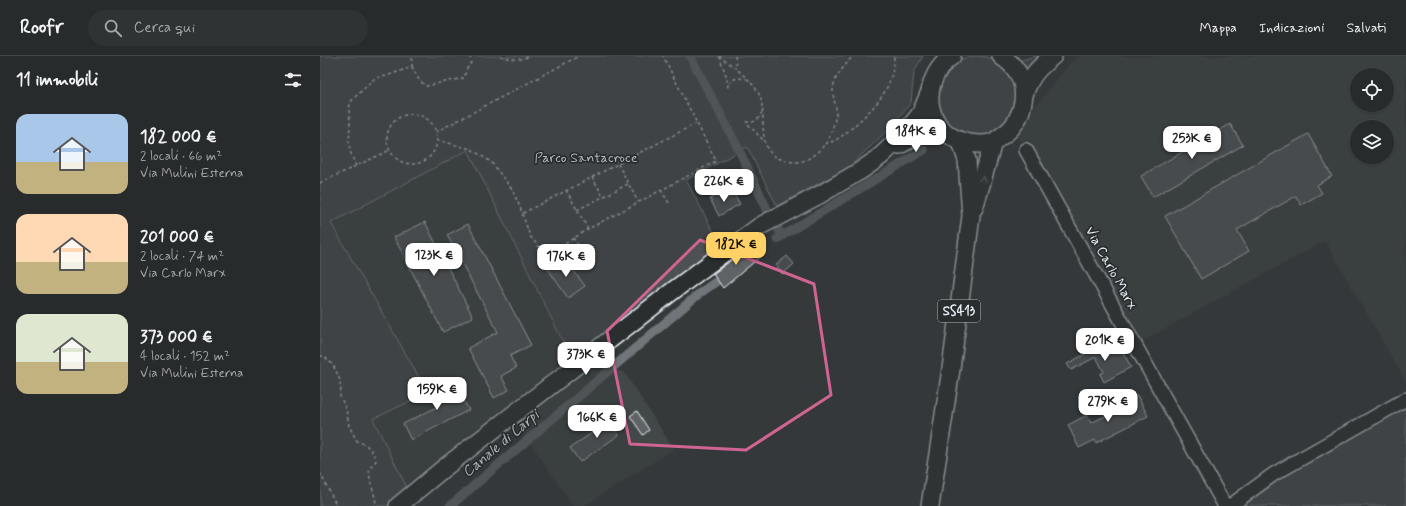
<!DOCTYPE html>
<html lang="it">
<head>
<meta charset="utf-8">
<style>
	:root { --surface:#282b2c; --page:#303334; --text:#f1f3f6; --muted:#a5a7a9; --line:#444748; --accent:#ffd166 }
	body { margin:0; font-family:Mynerve,sans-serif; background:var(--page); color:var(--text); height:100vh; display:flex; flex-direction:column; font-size:15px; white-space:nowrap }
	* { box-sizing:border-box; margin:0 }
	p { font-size:13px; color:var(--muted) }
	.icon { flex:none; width:22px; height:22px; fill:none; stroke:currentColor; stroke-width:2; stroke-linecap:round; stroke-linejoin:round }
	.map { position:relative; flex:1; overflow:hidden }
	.drawer { display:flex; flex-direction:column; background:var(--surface); width:320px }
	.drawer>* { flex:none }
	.fabs { position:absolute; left:1030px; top:12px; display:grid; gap:8px }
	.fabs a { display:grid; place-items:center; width:44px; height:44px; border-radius:50%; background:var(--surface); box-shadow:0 1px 3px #0004,0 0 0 1px var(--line); font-size:20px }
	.price { position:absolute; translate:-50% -34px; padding:0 9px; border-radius:8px; background:#fff; color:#222; font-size:13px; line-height:26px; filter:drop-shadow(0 1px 2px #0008) }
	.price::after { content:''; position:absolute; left:50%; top:24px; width:12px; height:9px; margin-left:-6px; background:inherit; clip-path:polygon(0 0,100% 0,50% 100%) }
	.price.selected { background:var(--accent); color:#111 }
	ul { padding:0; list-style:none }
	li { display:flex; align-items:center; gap:12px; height:100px; padding:0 16px }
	li span { display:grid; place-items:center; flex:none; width:112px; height:80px; border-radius:12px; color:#555 }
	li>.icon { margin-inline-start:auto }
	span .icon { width:48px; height:48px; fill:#fffc; stroke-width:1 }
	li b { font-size:17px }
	h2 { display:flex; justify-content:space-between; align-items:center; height:48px; padding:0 16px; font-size:17px }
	header { display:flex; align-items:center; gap:24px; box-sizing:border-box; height:56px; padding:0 20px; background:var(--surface); border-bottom:1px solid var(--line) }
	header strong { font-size:19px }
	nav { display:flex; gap:22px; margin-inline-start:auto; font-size:14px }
	.search { width:280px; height:36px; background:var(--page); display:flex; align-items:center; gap:10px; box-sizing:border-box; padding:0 14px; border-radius:22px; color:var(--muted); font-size:15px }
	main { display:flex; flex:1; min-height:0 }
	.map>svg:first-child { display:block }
	.built { fill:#424647; fill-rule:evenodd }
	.green { fill:#4d5152; stroke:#9aa1a5 }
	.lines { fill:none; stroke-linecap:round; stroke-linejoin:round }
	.canal { stroke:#707579; stroke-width:9 }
	.building { fill:#5f6365; stroke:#e8f1f8 }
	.minor-casing { stroke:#e8f1f8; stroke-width:16 }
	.major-casing { stroke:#e8f1f8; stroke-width:20 }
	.path { stroke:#e8f1f8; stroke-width:1.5; stroke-dasharray:3 3; stroke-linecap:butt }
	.minor { stroke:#2a2d2e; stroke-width:13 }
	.major { stroke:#2a2d2e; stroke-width:17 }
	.oneway { stroke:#6c7275 }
	.marked { fill:none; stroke:#cf6492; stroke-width:3; stroke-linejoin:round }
	.labels { text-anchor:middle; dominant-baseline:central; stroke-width:3.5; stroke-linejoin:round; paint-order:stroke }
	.shield { fill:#2a2d2e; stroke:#afb6bb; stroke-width:1 }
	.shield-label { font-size:13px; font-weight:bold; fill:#e8f1f8 }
	.park-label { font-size:14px; fill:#b2b9be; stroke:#2a2d2e }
	.street-label { font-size:14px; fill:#e8f1f8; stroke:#2a2d2e }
	.water-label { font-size:15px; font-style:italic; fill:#acb3b8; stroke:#2a2d2e }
</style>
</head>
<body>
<header>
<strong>Roofr</strong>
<div class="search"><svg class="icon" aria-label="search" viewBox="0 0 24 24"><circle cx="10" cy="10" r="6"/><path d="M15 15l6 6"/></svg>Cerca qui</div>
<nav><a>Mappa</a><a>Indicazioni</a><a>Salvati</a></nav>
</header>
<main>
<section class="drawer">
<h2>11 immobili<svg class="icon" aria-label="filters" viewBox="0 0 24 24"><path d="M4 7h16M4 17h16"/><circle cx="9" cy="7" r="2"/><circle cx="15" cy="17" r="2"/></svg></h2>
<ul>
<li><span style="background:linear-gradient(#a9c7e8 60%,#c2b280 0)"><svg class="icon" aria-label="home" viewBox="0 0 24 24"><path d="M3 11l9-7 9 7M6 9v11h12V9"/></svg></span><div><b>182 000 €</b><p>2 locali · 66 m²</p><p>Via Mulini Esterna</p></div></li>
<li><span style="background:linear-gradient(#ffd9b3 60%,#c2b280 0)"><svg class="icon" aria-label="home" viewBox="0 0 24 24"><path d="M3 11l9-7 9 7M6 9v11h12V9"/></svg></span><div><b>201 000 €</b><p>2 locali · 74 m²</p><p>Via Carlo Marx</p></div></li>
<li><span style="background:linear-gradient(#dfe7d0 60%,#c2b280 0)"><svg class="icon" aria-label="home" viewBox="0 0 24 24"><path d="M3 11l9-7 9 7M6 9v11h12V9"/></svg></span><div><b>373 000 €</b><p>4 locali · 152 m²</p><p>Via Mulini Esterna</p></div></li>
</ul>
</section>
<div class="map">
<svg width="1086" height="450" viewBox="0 0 1086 450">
	<rect width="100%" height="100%" fill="#35393a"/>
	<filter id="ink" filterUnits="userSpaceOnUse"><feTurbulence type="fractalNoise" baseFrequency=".025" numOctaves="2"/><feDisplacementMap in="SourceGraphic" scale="8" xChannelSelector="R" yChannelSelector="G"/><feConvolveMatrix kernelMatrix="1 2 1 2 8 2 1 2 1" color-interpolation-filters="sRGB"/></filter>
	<g filter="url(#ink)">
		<g class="built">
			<path d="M758,0H1086V326L1005,185L817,288L698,80L710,57L751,6ZM1037,19H1067V49H1037ZM1037,71H1067V101H1037Z"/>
			<path d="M148,94L252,306L304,316L354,393L264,450H253L190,357L89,436L53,363L108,338L11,167Z"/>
		</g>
		<g class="green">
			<path d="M0,0H603L594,16L591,46L571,71L529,111L457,150L427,91L366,124L400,188L253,306L148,94L11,167L108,337L53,363L89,436L71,450H0Z"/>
			<path d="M716,0H727L707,20L698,5Z"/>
			<circle cx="657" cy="40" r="40"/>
			<path d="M1086,343V450H912Z"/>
		</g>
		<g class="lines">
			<g class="canal">
				<path d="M370,0L417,90L447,153L462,180"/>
				<path d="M457,183L604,94"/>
				<path d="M130,450L380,237L397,225"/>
			</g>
		</g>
		<g class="building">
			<path d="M910,68L923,89L833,141L821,120Z"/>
			<path d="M988,78L1012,120L997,129L1002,137L981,149L976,140L917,174L929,195L881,223L845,160Z"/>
			<path d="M402,136L406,142L414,138L420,148L399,160L390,143Z"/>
			<path d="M105,166L153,261L123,276L74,181Z"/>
			<path d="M148,168L211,289L190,300L196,312L181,320L189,334L174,342L148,292L178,276L127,179Z"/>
			<path d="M431,189L440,201L403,232L393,218Z"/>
			<path d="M467,200L474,208L463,218L456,209Z"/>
			<path d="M244,202L265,230L248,242L228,213Z"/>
			<path d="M780,290L785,298L800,291L811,311L784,326L780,318L784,316L776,301L751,314L747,308Z"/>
			<path d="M123,324L127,330L131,328L139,343L142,342L149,354L91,384L83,368L119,350L109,332Z"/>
			<path d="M817,339L828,360L776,387L775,384L759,392L748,369L767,359L771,367L805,350L803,346Z"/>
			<path d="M317,355L329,374L323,379L310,360Z"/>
			<path d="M298,359L304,367L295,373L299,379L260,406L250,392Z"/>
		</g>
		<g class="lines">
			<defs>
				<g id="minor">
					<path d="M706,94L905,450"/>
					<path d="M910,450L954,418L1086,343"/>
				</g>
				<g id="major">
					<path d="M632,0C597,25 604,79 649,87C656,88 666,89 673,86C677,84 680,81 683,79C694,72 701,59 703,46C706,26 698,11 681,0"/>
					<path d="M704,39C710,20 718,12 733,0"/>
					<path d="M580,89L602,76L622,73"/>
					<path d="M654,152L661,129L673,86"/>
					<path d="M78,450L124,412L354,234L440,170L501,138L540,115L553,106L562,99L587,75L601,57L609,38"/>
					<path d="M610,450L631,313L651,160L647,104L641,86"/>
				</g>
			</defs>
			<use href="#minor" class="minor-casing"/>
			<use href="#major" class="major-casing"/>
			<g class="path">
				<path d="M181,0C188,3 202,5 209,0"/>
				<path d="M399,0C412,9 432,24 439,38C448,57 435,92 458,102C466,105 470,106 479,106C489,105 505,91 509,82C512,74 517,61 516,52C514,43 511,35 515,25C518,16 527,9 532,0"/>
				<path d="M399,0L407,22L408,31L412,24L418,22L426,23"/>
				<path d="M415,0L416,12"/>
				<path d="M92,11V0"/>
				<path d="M442,56L439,62L433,66H426L443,84"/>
				<circle cx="92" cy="83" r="25"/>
				<path d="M116,76L259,0"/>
				<path d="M117,84L151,93L171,106L191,132L200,151L210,180L218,190L227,193H237L268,173L396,105L343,0"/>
				<path d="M505,88C517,85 525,78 534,70C556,50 574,32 574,0"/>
				<path d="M298,108L318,146"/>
				<path d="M36,110L31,98L29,88L30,68L29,52L32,44L55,22L66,20L92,11L99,24L106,30L144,22L146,14L151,7L150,0"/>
				<path d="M272,121L283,140"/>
				<path d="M0,127L70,94"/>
				<path d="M246,134L268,173"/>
				<path d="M341,134L349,147"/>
				<path d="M257,154L308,128"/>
				<path d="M203,157L377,67"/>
				<path d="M253,182L271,206"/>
				<path d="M228,193L236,207"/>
				<path d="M0,300H4L13,309L19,321L21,333L20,340L26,353L29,370L37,385C48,389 53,394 56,405C54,407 51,410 50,413C47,418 55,439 56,447L55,450"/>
				<path d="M0,417L17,450"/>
			</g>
			<use href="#minor" class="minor"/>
			<use href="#major" class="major"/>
		</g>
		<defs><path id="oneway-chevron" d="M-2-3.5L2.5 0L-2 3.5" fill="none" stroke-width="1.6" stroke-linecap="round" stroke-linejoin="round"/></defs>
		<use class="oneway" href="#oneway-chevron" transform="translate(663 123) rotate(-75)"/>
	</g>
	<path d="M0 0H1086V450H0ZM380,184L494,228L511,339L426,394L310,388L287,275Z" fill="#35393a" fill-opacity=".55" fill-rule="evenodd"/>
	<path class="marked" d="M380,184L494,228L511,339L426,394L310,388L287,275Z"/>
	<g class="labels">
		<rect class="shield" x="618" y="244" width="42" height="22" rx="3"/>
		<g class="shield-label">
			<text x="639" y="255">SS413</text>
		</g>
		<g class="park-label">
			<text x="266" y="102">Parco Santacroce</text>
		</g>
		<g class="street-label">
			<text transform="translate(791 212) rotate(61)">Via Carlo Marx</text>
		</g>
		<g class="water-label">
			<text transform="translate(181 388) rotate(-40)">Canale di Carpi</text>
		</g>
	</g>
</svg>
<div class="fabs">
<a><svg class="icon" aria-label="locate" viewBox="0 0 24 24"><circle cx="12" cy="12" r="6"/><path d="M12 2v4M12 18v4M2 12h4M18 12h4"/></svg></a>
<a><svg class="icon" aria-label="layers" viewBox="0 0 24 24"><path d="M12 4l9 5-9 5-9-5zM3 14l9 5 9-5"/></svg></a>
</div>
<b class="price" style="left:596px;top:97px">184K €</b>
<b class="price" style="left:872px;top:104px">253K €</b>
<b class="price" style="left:404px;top:147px">226K €</b>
<b class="price selected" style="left:416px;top:210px">182K €</b>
<b class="price" style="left:114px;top:221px">123K €</b>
<b class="price" style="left:246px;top:222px">176K €</b>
<b class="price" style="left:785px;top:306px">201K €</b>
<b class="price" style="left:266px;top:320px">373K €</b>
<b class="price" style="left:117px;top:355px">159K €</b>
<b class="price" style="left:788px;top:367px">279K €</b>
<b class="price" style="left:277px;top:383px">166K €</b>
</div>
</main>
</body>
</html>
